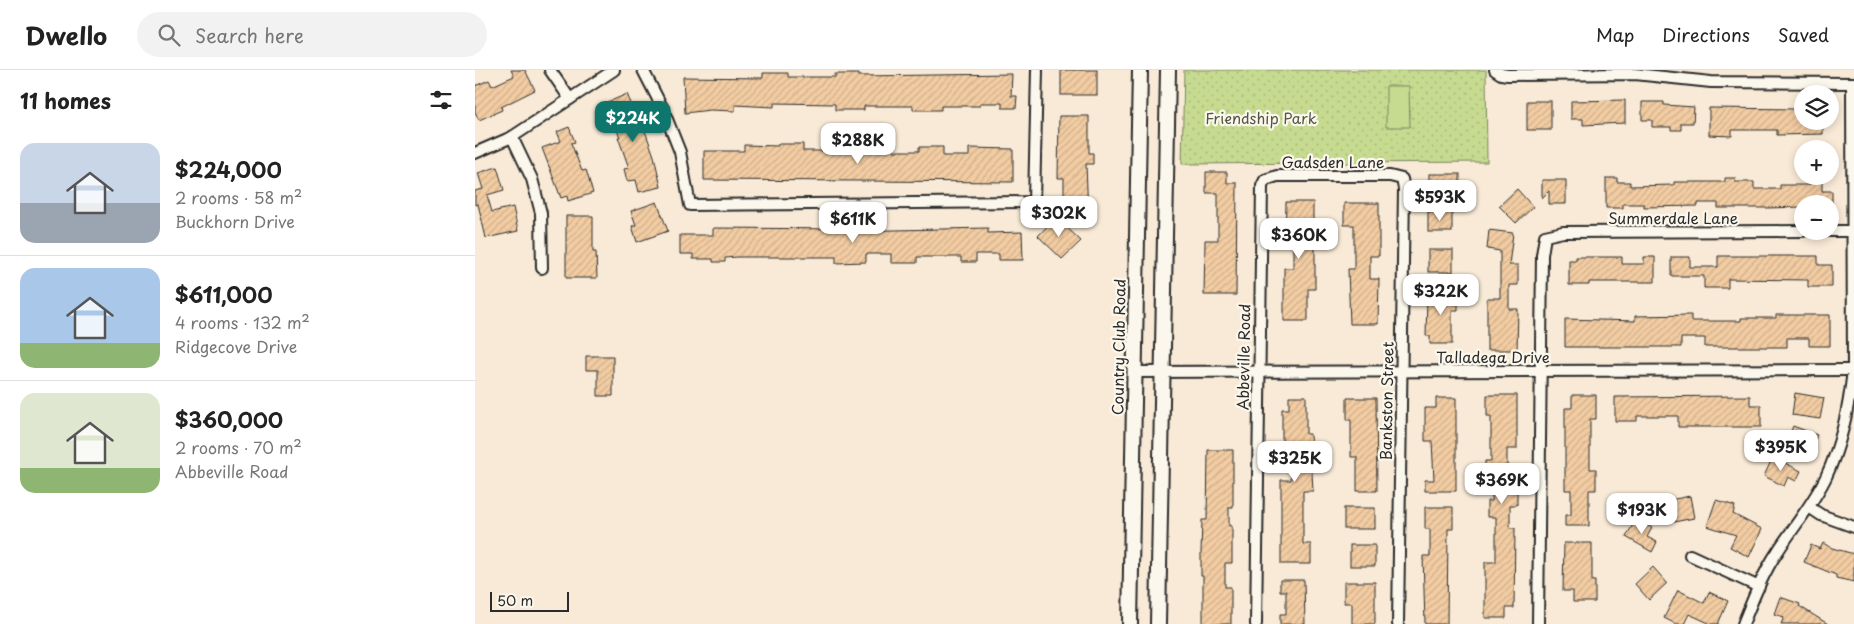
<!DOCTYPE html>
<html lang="en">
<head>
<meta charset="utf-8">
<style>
	:root { --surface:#fff; --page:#f2f2f2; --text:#222; --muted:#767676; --line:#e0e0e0; --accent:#0f766e }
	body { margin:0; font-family:"Playpen Sans",sans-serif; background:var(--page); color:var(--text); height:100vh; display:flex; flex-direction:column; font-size:19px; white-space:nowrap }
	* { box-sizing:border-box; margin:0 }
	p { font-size:16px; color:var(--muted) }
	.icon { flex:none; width:28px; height:28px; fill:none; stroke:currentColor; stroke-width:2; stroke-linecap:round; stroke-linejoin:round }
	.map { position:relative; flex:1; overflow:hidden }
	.sheet { display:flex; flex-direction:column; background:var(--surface); width:475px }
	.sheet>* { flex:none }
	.controls { position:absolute; left:1319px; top:15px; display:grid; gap:10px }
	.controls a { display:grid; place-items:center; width:45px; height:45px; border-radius:50%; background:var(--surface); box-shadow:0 2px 8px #0003; font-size:25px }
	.scale { position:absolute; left:15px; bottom:12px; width:79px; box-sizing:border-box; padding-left:5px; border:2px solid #2b2b2b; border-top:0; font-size:14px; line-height:18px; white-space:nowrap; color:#2b2b2b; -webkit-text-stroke:4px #fbf7ec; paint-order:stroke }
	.price { position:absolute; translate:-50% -42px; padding:0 11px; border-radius:10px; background:#fff; color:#222; font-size:16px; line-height:32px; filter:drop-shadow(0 1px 2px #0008) }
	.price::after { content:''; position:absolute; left:50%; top:30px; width:15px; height:11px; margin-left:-8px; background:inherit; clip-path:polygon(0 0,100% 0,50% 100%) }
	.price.active { background:var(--accent); color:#fff }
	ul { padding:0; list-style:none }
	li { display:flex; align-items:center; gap:15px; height:125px; padding:0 20px }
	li+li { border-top:1px solid var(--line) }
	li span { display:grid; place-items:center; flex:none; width:140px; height:100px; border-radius:15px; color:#555 }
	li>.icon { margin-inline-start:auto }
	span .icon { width:60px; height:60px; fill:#fffc; stroke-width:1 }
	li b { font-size:21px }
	h2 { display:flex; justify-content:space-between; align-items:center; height:60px; padding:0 20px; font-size:21px }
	header { display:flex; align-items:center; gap:30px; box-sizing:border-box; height:70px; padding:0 25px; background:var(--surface); border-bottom:1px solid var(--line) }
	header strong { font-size:24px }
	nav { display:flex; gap:28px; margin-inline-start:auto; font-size:18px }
	.search { width:350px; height:45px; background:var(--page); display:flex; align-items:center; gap:12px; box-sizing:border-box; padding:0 18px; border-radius:28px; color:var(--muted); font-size:19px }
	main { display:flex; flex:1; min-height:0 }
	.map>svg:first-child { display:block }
	.grass { fill:url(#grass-dots); stroke:#78835e }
	.garden { fill:#c6db90; stroke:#78835e }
	.building { fill:url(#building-hatch); stroke:#2b2b2b }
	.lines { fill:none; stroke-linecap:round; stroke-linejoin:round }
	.minor-casing { stroke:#2b2b2b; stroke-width:14 }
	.secondary-casing { stroke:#2b2b2b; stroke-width:18 }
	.minor { stroke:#fbf7ec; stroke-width:10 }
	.secondary { stroke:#fbf7ec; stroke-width:14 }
	.labels { text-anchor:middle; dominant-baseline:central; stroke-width:4.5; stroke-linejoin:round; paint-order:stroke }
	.park-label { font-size:15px; fill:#525744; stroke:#fbf7ec }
	.street-label { font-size:15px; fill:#2b2b2b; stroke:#fbf7ec }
</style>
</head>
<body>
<header>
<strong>Dwello</strong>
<div class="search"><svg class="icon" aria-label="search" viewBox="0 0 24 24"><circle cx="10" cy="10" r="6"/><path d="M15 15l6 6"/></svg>Search here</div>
<nav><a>Map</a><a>Directions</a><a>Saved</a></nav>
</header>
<main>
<section class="sheet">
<h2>11 homes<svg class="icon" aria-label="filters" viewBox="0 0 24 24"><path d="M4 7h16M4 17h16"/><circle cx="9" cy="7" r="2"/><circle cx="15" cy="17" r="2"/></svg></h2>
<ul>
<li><span style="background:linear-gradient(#c9d6e8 60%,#9aa5b1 0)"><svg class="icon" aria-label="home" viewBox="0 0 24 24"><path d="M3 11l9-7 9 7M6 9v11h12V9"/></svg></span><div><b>$224,000</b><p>2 rooms · 58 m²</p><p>Buckhorn Drive</p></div></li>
<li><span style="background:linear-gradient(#a9c7e8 75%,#8fb573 0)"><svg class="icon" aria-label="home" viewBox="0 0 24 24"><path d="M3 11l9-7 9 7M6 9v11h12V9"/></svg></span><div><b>$611,000</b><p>4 rooms · 132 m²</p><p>Ridgecove Drive</p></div></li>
<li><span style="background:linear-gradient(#dfe7d0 75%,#8fb573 0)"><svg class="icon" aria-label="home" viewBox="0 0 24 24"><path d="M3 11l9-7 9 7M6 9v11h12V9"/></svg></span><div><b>$360,000</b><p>2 rooms · 70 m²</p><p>Abbeville Road</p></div></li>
</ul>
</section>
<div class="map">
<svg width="1379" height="554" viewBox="0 0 1379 554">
	<defs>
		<pattern id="grass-dots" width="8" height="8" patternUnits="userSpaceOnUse" patternTransform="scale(1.25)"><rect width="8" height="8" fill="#c6db90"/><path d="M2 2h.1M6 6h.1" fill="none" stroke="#aabc7c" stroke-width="1.8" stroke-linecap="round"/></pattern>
		<pattern id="building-hatch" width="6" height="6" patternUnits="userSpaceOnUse" patternTransform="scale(1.25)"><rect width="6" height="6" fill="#f2cca2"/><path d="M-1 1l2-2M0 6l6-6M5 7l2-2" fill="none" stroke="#d0af8c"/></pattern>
	</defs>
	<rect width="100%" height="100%" fill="#f8ead6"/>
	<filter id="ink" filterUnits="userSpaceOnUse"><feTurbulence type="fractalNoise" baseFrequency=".02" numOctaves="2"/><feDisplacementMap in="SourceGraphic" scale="10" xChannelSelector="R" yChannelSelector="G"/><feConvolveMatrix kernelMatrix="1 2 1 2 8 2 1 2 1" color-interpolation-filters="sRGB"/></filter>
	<g filter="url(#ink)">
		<path class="grass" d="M709,0H1011L1012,92L707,94Z"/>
		<path class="garden" d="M911,16H934L935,57H911Z"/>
		<g class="building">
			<path d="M36,0H50L60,20L26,37L27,40L4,50L0,42V16L14,10L17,16L39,6Z"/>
			<rect x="586" y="0" width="36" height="25"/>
			<path d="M288,3H313V7H360V4H384V6L537,4L536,26H542L541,38H527V33H505V36H466V40H438V36H389V40H360V34L299,33V37L260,35V41L235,40L210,43L208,7L288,8Z"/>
			<path d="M152,24L167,59L169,58L179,86L186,117L164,122L161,110L152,111L149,99L154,98L143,67H145L136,47L127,50L122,37Z"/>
			<path d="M1150,30V53L1108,55V49H1096V31Z"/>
			<rect x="1052" y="31" width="24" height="29"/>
			<path d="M1167,32H1189V35L1219,37L1218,53H1206V60H1196V57H1177V50H1167Z"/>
			<path d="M1234,38L1326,39V51H1348V64L1302,65V60H1257V66L1234,65Z"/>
			<path d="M584,46H614V83H618V94H611L613,145H589V108H583Z"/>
			<path d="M94,57L100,72L96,73L107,101L111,100L118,123L93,131L92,126L86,128L67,78L86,71L82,62Z"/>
			<path d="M303,74H328V81H352V77H363V80H387V74L419,76V81H444V77H468V86H494V78L538,79V112L229,110V81H269V75L303,76Z"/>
			<path d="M22,97L29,120L12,125L17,142L38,137L43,161L11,168L3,134L0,135V121L8,119L3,103Z"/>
			<path d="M731,102H752V113H762L761,225H729L730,170H743V123H731Z"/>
			<rect x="954" y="104" width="31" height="21"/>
			<path d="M1131,108H1142V112H1155V116L1199,115V112H1250V108H1260V112H1279V119H1305V115H1335V112H1347V121H1357V134H1328V137L1292,138H1243V133H1223V136L1169,137V134H1148V138H1131Z"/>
			<path d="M1067,110H1091V134H1074V121L1067,128Z"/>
			<path d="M1042,119L1058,137L1041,153L1024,136Z"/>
			<path d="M182,132L193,161L162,172L157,156L161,155L156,141Z"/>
			<path d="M811,132H838V164H840V219H833V251H809V198H818V175H810Z"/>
			<path d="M869,133H904V186H895V209H904L903,254H875L873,199H879V155H869Z"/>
			<rect x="953" y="142" width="24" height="20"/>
			<path d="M91,146H118V182H121L122,208H91Z"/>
			<path d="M581,147L606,171L587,189L563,166Z"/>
			<path d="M238,158L373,159V161L513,158V163L547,162L548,190H524V184H501V192H486V187H442V193H416V184H391V192L361,193V187H262L250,188V192H238V189H218V184H205V165H238Z"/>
			<path d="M1014,160L1038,163L1034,195H1043V215H1034V239H1043L1042,280H1012V228H1025V181L1012,179Z"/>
			<rect x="953" y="180" width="25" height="22"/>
			<path d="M1243,186H1343V195H1357V217H1333V210L1253,209V218H1229V206H1196V187H1215V197H1243Z"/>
			<path d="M1101,187H1147V194H1169V187H1180V212H1114V215H1094V190H1101Z"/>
			<path d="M962,218H983V240H977V274H955V266H951L952,228H962Z"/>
			<path d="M1216,245V251H1266V248H1301V245H1355V276H1334V268H1312V277H1230V268H1206V277H1090V249L1160,251V246Z"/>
			<path d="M111,286H138V326H123V300H111Z"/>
			<path d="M1320,323L1349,328L1345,349L1317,345Z"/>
			<path d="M1012,325H1042V379H1032V401H1042V435H1035V458H1040L1039,538H1031V548H1010V492H1021V447H1012V431H1017V412H1010V391H1016V346H1012Z"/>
			<path d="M1097,325H1121V349H1115V399H1121V420H1114V456H1090V445H1096V420H1090V338H1097Z"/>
			<path d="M814,326H831V364H835L838,421H828V474H836V494H806V410H816V385H807V339H814Z"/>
			<path d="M1275,326V335H1286V357H1203V346H1162V351H1140V327Z"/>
			<path d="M872,328H901L902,421H882V387H876V350H872Z"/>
			<path d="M961,328H981V421H950V410H959L957,371H950V338H961Z"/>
			<path d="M1318,356L1342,365L1334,385L1310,376Z"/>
			<path d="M733,380H758V437H754V456H757V493H750V517H756V554H728V506H726V482L727,450H732Z"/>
			<path d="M1298,387L1326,401L1321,411L1313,407L1309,416L1289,406Z"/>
			<path d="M1215,426L1219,448L1199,452L1195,430Z"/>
			<path d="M1241,430L1260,436L1258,444L1287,459L1274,487L1255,477L1261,465L1232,456Z"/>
			<path d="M950,437H978V459H973L972,554H950L948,486H955V459H950Z"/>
			<rect x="869" y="438" width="31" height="21"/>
			<path d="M1161,449L1177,458L1172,467L1182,472L1177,482L1151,467Z"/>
			<path d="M1089,473H1117V511H1120V532H1098V521H1088Z"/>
			<path d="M1348,473L1357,478L1379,484V512L1361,508V505L1329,492L1336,475L1345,479Z"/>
			<rect x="875" y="475" width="25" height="21"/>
			<path d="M1178,497L1192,513L1174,530L1160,514Z"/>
			<path d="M805,510H829L830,554H805V544H811V521H805Z"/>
			<path d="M869,512H900V554H877V533H869Z"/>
			<path d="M1203,520L1229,533L1234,522L1253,531L1243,554H1236L1214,544L1209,554H1201L1189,548Z"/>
			<path d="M1305,527L1325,534L1324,536L1353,554H1306L1309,547L1299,544Z"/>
		</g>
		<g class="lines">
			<defs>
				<g id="minor">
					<path d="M75,0L95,29"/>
					<path d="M168,0L188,39L205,82L215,135L559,132L562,0"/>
					<path d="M1020,0L1026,4L1033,5L1160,4L1236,12L1379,13"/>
					<path d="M37,67L57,109L66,143L67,198"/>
					<path d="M0,83L37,67L139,0"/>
					<path d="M1355,161H1379"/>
					<path d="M659,302L1378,300"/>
					<path d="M1334,437L1346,445L1379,457"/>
					<path d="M1215,485L1284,517"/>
					<path d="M781,554L787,116L790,110L802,106H915L927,109L929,119L923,554"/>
					<path d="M1063,554L1067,185L1070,166L1088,162L1328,161"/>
					<path d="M1268,554C1278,529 1288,503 1303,481C1319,456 1338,434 1351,407C1367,373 1374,337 1378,300L1377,13"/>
				</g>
				<g id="secondary">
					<path d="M655,554L665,0"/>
					<path d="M683,554L693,0"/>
				</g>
			</defs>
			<use href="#minor" class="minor-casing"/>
			<use href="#secondary" class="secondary-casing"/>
			<use href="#minor" class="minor"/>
			<use href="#secondary" class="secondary"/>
		</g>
	</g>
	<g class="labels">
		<g class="park-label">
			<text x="786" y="47">Friendship Park</text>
		</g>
		<g class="street-label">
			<text x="858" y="91">Gadsden Lane</text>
			<text x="1198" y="147">Summerdale Lane</text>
			<text transform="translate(643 277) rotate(-89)">Country Club Road</text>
			<text x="1018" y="286">Talladega Drive</text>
			<text transform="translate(768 287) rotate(-89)">Abbeville Road</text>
			<text transform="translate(911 331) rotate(-89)">Bankston Street</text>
		</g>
	</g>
</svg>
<div class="controls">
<a><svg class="icon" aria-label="layers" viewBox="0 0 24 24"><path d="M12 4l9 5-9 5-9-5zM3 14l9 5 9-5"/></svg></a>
<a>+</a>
<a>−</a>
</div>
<div class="scale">50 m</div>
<b class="price active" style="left:158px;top:73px">$224K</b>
<b class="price" style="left:383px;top:95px">$288K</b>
<b class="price" style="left:965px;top:152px">$593K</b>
<b class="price" style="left:584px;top:168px">$302K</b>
<b class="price" style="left:378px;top:174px">$611K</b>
<b class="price" style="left:824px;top:190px">$360K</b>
<b class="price" style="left:966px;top:246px">$322K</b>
<b class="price" style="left:1306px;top:402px">$395K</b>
<b class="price" style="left:820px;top:413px">$325K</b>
<b class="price" style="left:1027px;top:435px">$369K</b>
<b class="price" style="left:1167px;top:465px">$193K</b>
</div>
</main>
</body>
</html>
